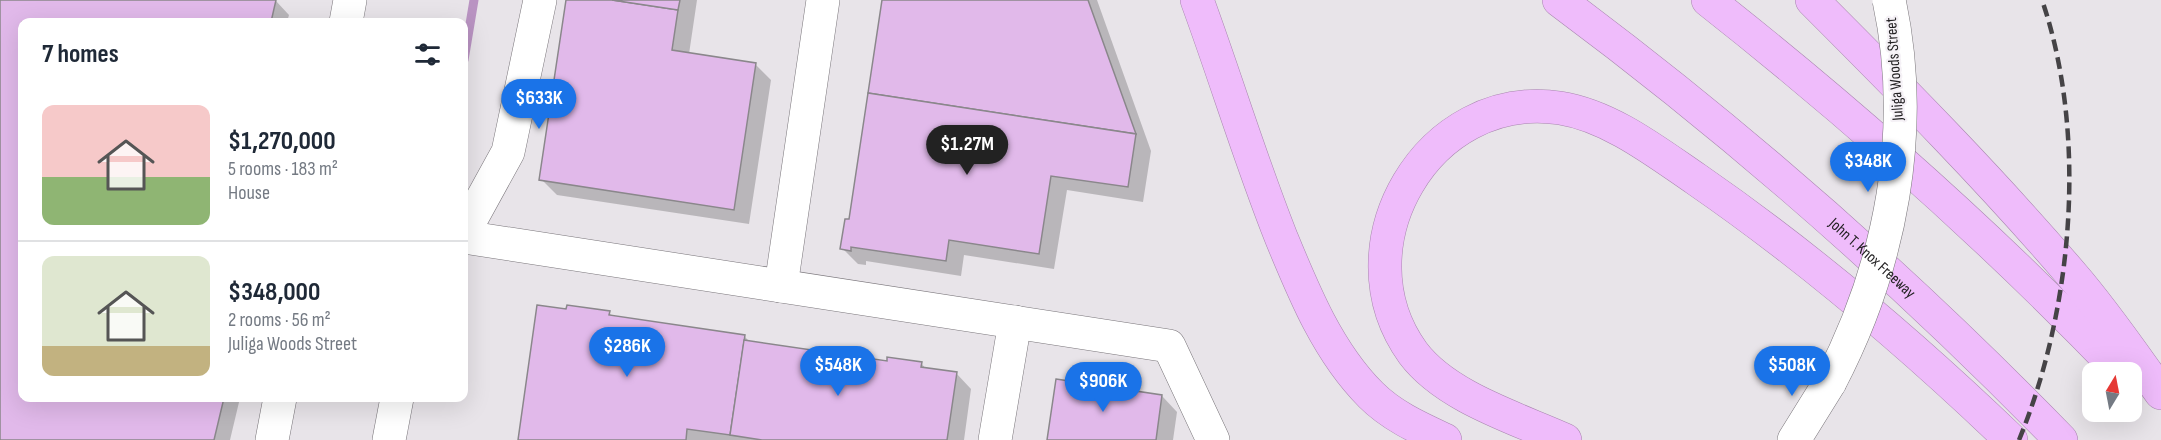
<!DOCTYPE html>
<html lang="en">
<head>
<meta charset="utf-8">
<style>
	:root { --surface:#fff; --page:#f6f6f7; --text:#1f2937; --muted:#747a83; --line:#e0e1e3; --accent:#1a73e8 }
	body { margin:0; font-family:"Sofia Sans Condensed",sans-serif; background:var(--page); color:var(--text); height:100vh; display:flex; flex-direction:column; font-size:22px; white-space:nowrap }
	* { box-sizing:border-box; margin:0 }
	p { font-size:20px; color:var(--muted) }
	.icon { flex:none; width:33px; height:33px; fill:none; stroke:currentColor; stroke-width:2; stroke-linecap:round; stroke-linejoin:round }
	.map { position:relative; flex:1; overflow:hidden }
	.sheet { position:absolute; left:18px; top:18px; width:450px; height:384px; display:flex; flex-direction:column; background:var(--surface); border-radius:12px; box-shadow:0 6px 24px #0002 }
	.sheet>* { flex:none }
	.needle { width:39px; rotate:10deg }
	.controls { position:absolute; left:2082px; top:362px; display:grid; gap:12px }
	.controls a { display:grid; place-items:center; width:60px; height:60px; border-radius:12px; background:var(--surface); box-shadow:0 6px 24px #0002; font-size:30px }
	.price { position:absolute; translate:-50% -51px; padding:0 14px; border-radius:21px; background:var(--accent); color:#fff; font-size:20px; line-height:39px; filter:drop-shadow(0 2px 3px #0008) }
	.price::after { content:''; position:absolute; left:50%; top:36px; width:18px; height:14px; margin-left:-9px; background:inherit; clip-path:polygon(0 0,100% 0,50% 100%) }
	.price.active { background:#222; color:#fff }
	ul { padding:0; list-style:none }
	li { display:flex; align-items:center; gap:18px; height:150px; padding:0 24px }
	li+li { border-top:2px solid var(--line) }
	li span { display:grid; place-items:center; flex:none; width:168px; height:120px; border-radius:12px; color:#555 }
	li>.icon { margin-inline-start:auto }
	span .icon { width:72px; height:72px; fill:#fffc; stroke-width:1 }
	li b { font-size:26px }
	h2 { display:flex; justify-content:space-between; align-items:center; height:72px; padding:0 24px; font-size:26px }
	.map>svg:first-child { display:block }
	.shadow { fill:#0003 }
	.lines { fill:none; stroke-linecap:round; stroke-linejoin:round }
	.stream { stroke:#b993c2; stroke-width:9 }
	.building { fill:#e1b9ea; stroke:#8a878b; stroke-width:1.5 }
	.minor-casing { stroke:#79757a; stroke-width:34 }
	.highway-casing { stroke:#a886af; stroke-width:34 }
	.minor { stroke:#fff; stroke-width:33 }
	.highway { stroke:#efbcfb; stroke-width:33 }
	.rail { stroke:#454346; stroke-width:4.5; stroke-dasharray:12 6; stroke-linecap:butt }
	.minor-bridge-casing { stroke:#79757a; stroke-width:34; stroke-linecap:butt }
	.minor-bridge { stroke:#fff; stroke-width:33 }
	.labels { text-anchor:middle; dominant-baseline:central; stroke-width:4.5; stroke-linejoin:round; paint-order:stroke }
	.street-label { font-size:16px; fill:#232123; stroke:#f5f1f6 }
</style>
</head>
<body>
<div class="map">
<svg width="2161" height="440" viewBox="0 0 2161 440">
	<rect width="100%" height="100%" fill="#e8e4e9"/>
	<g class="shadow">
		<path d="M0,0H271L276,1L289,15L287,22H22V398H240L230,440H0Z"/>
		<path d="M568,0H697L689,54L755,64L771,80L749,224L557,195L541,179Z"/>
		<path d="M884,0H1097L1151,151L1143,202L1067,190L1054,269L964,255L961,276L866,261V265L858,264L842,248L850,221Z"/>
		<path d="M567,311L609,313L614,317L744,336L751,343L888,363H921L926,369L956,373L971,389L964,440H519Z"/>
		<path d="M1162,396L1177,412L1173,440H1048Z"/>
	</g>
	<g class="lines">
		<path class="stream" d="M464,60L474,0"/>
	</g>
	<g class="building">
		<path d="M0,0H276L271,22H22V398H224L214,440H0Z"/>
		<path d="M566,0H612L678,10L672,50L756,63L734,210L539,180Z"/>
		<path d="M612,0H680L678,10Z"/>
		<path d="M882,0H1088L1136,134L868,93Z"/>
		<path d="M868,93L1136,134L1128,187L1051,176L1039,254L949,240L946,261L851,247V251L840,249L845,219H849Z"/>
		<path d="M537,305L566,309L567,305L610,311L609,315L745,335L730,435L687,429L686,440H518Z"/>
		<path d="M744,340L887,361V357L922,362L921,367L957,372L947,440H762L730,435Z"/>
		<path d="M1056,379L1162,395L1156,440H1047Z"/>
	</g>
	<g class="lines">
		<defs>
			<g id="minor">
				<path d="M346,22L350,0"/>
				<path d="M464,232L508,152L540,0"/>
				<path d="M464,237L1169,346L1213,440"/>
				<path d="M781,286L823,0"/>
				<path d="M272,440L280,398"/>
				<path d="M389,440L397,398"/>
				<path d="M995,440L1015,322"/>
				<path d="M1794,440L1830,382"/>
			</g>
			<g id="highway">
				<path d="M1197,0C1226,79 1250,159 1281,237C1304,293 1328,352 1371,395C1392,416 1419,428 1445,440"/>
				<path id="s1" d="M1559,0C1738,133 1905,280 2061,440"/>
				<path d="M1708,0C1854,115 1992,238 2121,372"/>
				<path d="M1812,0C1901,89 1991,180 2073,276C2105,313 2132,353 2161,393"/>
				<path d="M1565,440C1516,418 1446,397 1413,353C1336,247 1428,88 1560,108C1610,116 1655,151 1696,179C1809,257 1912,345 2011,440"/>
			</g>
		</defs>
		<use href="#minor" class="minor-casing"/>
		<use href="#highway" class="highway-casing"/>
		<use href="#minor" class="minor"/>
		<use href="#highway" class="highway"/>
		<path class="rail" d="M2019,440C2073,309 2088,135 2042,0"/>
		<defs>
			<path id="minor-bridge" d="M1830,382C1891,265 1917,130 1889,0"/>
		</defs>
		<use href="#minor-bridge" class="minor-bridge-casing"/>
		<use href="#minor-bridge" class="minor-bridge"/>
	</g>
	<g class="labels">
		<g class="street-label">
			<text transform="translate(1895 69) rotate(-94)">Juliga Woods Street</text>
			<text stroke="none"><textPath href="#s1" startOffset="406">John T. Knox Freeway</textPath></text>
		</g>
	</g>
</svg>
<div class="controls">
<a><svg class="needle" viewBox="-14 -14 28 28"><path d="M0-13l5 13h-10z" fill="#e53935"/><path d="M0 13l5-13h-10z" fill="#747a83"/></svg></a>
</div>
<b class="price" style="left:539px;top:130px">$633K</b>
<b class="price active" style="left:967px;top:176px">$1.27M</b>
<b class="price" style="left:1868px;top:193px">$348K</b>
<b class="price" style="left:627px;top:378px">$286K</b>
<b class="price" style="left:838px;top:397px">$548K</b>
<b class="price" style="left:1792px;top:397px">$508K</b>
<b class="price" style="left:1103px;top:413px">$906K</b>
<section class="sheet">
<h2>7 homes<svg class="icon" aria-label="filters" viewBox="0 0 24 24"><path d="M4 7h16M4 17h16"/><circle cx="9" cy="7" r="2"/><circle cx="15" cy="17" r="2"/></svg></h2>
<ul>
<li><span style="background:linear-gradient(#f6c9c9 60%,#8fb573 0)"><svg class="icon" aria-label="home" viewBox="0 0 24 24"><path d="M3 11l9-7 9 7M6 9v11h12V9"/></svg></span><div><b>$1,270,000</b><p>5 rooms · 183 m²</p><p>House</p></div></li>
<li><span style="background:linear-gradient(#dfe7d0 75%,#c2b280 0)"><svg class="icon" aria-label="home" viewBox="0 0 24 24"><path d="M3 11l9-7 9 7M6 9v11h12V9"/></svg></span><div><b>$348,000</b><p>2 rooms · 56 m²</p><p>Juliga Woods Street</p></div></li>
</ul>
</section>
</div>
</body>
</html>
